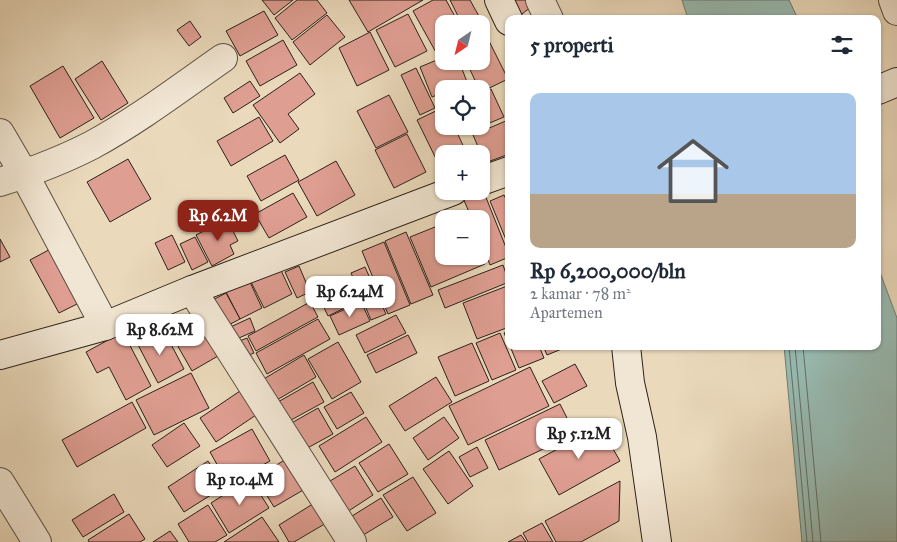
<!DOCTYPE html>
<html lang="id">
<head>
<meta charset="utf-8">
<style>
	:root { --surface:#fff; --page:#f2f2f3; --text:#1f2937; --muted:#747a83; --line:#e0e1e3; --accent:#8f2418 }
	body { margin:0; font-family:"IM FELL Great Primer",serif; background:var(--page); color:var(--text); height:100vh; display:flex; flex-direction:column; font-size:19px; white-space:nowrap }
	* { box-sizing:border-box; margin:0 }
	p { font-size:16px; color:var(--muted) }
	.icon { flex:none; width:28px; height:28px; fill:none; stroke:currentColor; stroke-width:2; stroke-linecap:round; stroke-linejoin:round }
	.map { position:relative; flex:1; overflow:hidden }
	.sheet { position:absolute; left:505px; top:15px; width:376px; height:335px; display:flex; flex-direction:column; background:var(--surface); border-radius:10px; box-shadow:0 1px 4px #0004 }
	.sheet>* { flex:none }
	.needle { width:32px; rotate:215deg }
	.tools { position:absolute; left:435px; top:15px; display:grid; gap:10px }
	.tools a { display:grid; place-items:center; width:55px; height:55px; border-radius:10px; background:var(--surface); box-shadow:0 1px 4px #0004; font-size:25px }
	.price { position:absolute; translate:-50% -42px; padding:0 11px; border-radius:10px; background:#fff; color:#222; font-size:16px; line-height:32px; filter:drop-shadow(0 1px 2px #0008) }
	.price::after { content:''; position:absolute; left:50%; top:30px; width:15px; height:11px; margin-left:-8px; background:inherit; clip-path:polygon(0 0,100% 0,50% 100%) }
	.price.selected { background:var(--accent); color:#fff }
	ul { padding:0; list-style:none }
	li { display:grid; align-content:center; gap:10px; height:265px; padding:0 25px }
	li+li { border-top:1px solid var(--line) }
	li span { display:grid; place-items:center; height:155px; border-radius:10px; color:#555 }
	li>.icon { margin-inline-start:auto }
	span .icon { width:90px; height:90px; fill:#fffc; stroke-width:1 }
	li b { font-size:21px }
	h2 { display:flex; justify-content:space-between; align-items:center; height:60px; padding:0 25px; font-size:21px }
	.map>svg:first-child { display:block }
	.water { fill:#98bab1; stroke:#6d7d75 }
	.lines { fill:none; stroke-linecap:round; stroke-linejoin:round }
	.shore { stroke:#626e66; stroke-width:1 }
	.building { fill:#df9e92; stroke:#2c211b }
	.street-casing { stroke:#5c4f43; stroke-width:30 }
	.secondary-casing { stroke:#2c211b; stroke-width:30 }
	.street { stroke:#f1e6d3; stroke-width:28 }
	.secondary { stroke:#f1e6d3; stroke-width:28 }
</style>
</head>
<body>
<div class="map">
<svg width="897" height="542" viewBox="0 0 897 542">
	<rect width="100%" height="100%" fill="#ead9bb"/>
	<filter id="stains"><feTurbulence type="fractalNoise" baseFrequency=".004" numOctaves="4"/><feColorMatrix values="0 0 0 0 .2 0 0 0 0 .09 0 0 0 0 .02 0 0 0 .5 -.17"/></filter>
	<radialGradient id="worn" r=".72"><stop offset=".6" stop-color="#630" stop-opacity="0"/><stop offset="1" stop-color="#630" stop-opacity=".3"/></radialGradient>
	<g class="water">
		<path d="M682,0H789L798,19H688Z"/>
		<path d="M878,267L897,318V542H802L784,346H878Z"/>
	</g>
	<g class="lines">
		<g class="shore">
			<path d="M789,346L807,542"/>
			<path d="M795,346L813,542"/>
			<path d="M803,346L821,542"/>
		</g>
	</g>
	<g class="building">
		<path d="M262,0H293L274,15Z"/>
		<path d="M297,0H317L327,13L292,40L275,18Z"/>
		<path d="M349,0H423L368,32Z"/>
		<path d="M433,0H446L459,24H444V53L438,56L413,11Z"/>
		<path d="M450,0H470L486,29L481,32V24H462Z"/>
		<path d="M512,0H526L531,7L518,17Z"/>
		<path d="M264,11L278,35L240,56L226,31Z"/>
		<path d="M408,14L427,51L395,67L376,30Z"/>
		<path d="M327,15L345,37L310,65L293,42Z"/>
		<path d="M190,21L201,37L189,46L177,30Z"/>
		<path d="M370,32L389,70L357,86L339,48Z"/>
		<path d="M486,35L508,79L481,92V89H479L466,61H481V37Z"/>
		<path d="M283,40L297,65L260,86L246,61Z"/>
		<path d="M444,57V61H459L467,82L451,89H444V92L432,97L420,67Z"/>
		<path d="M102,61L128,103L101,120L75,79Z"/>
		<path d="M63,66L94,118L60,138L30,86Z"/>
		<path d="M416,68L435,108L420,115L401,75Z"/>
		<path d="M300,73L315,94L288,114L299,129L280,143L253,105Z"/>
		<path d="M250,81L260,96L233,113L224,98Z"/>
		<path d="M491,89L504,117L468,132L466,126H481V93Z"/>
		<path d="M389,95L408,132L376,148L357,111Z"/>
		<path d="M444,107V126H454L467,154H444L443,173L417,120Z"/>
		<path d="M259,117L273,141L231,166L217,141Z"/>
		<path d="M508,120L509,154L485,163L473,135Z"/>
		<path d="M407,134L426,172L394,188L375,150Z"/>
		<path d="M285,155L299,180L261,201L247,176Z"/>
		<path d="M128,159L151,199L110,222L87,182Z"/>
		<path d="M336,161L355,195L317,216L298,182Z"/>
		<path d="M483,190L509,255V257L490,265L481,242V219H472L463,198Z"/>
		<path d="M293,193L307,217L269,238L255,214Z"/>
		<path d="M504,195L509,206V247L490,201Z"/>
		<path d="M227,219L238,241L230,245L234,254L212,266L196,235Z"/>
		<path d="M435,227L440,239L444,237V256H481V255L485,264L431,287L410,237Z"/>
		<path d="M406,232L433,295L411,304L385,241Z"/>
		<path d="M172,235L185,262L168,270L155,243Z"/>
		<path d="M195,237L208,262L192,270L180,244Z"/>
		<path d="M0,239L10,257L0,262Z"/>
		<path d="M384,242L410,305L388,314L362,251Z"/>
		<path d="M56,246L85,300L59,313L30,260Z"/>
		<path d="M503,265L509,282L445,308L438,290Z"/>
		<path d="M279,266L292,294L264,308L250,280Z"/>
		<path d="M299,266L310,292L297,298L285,272Z"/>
		<path d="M365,267L386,314L371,320L351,273Z"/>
		<path d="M249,280L262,308L240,319L226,292Z"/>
		<path d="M350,282L359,301L328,316L319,297Z"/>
		<path d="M507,286L509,291V327L477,339L463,303Z"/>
		<path d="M226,293L240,319L221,329L207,303Z"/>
		<path d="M310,302L318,317L256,351L248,336Z"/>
		<path d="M361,302L370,321L339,335L330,316Z"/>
		<path d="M396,315L406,333L365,353L356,335Z"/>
		<path d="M250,318L255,331L232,341L226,329Z"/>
		<path d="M318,319L330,339L267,374L256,353Z"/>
		<path d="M197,321L218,356L192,371L172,336Z"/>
		<path d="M163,329L184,369L158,383L137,343Z"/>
		<path d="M509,331V344L504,333Z"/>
		<path d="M123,332L151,386L126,400L109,367L97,373L86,352Z"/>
		<path d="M500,333L516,370L492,380L476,343Z"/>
		<path d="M408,335L417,353L376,373L367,355Z"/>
		<path d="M247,338L254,353L240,359L232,344Z"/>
		<path d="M338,342L361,382L332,399L308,359Z"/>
		<path d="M472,343L489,381L455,396L438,357Z"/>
		<path d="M510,346H539L544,358L519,368Z"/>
		<path d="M543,346H569L547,355Z"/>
		<path d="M304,355L316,377L270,404L257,383Z"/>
		<path d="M575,364L587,386L554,403L542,381Z"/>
		<path d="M530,367L549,406L468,445L449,406Z"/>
		<path d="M191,373L209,408L154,435L136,400Z"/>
		<path d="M436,377L452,402L405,431L389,406Z"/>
		<path d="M313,382L324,402L282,425L271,406Z"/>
		<path d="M240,391L256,415L216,442L200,418Z"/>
		<path d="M351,392L364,413L337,429L324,407Z"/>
		<path d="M132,402L146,428L77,467L62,440Z"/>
		<path d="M560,404L575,434L499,470L485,440Z"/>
		<path d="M318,408L333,434L302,451L288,425Z"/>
		<path d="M366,417L382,442L335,472L319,446Z"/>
		<path d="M444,417L459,438L428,460L413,438Z"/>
		<path d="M184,423L200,446L167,467L152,445Z"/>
		<path d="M600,426L620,461L559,495L539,459Z"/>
		<path d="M252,429L270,461L228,484L210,452Z"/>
		<path d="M389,444L408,474L378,492L359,463Z"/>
		<path d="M477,447L488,468L470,477L459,457Z"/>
		<path d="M449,451L473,486L448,504L423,469Z"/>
		<path d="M286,459L305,489L274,507L256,478Z"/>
		<path d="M208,461L225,486L184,512L168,487Z"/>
		<path d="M355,466L373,495L344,514L325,484Z"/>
		<path d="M413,477L436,513L407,531L383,495Z"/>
		<path d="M250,478L269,508L229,533L211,503Z"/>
		<path d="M620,481L619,521L581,542H556L545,521Z"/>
		<path d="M114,494L124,512L83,537L72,520Z"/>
		<path d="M381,498L393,517L355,540L344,521Z"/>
		<path d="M316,502L328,522L294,542H289L279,525Z"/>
		<path d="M208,505L227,535L215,542H189L178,524Z"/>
		<path d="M129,514L145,539L140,542H89L88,540Z"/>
		<path d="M262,517L279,542H224Z"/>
		<path d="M542,523L553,542H528L523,533Z"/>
		<path d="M170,531L178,542H153Z"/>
		<path d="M521,535L526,542H508Z"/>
	</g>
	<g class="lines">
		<defs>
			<g id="street">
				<path d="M540,0L549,19"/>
				<path d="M893,0L897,11"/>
				<path d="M0,133L24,174L105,326"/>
				<path d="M0,182C31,172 63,160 92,145C138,120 180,88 223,58"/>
				<path d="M192,290L352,542"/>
				<path d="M0,482L37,542"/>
			</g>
			<g id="secondary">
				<path d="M499,0L509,21"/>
				<path d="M878,90L897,82"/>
				<path d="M481,181L509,171"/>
				<path d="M626,346L630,383L642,437L657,542"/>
				<path d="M0,355L105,326L192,290L453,191"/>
			</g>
		</defs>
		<use href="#street" class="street-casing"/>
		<use href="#secondary" class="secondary-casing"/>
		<use href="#street" class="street"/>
		<use href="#secondary" class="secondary"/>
	</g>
	<rect width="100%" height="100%" filter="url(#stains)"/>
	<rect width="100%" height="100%" fill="url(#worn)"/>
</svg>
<div class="tools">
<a><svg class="needle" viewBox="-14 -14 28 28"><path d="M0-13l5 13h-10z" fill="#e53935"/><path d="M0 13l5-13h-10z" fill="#747a83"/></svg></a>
<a><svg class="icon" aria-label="locate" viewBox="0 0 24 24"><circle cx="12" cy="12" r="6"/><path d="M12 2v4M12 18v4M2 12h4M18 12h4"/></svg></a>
<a>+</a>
<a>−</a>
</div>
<b class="price selected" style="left:218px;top:242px">Rp 6.2M</b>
<b class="price" style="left:350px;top:318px">Rp 6.24M</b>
<b class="price" style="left:160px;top:356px">Rp 8.62M</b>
<b class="price" style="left:579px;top:460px">Rp 5.12M</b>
<b class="price" style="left:240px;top:506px">Rp 10.4M</b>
<section class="sheet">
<h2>5 properti<svg class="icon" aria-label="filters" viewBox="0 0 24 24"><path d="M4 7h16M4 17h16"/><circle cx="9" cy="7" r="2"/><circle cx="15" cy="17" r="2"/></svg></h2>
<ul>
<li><span style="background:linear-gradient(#a9c7e8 65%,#b9a48a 0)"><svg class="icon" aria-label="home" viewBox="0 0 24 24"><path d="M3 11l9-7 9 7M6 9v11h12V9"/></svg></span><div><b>Rp 6,200,000/bln</b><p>2 kamar · 78 m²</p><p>Apartemen</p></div></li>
</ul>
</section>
</div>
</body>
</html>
